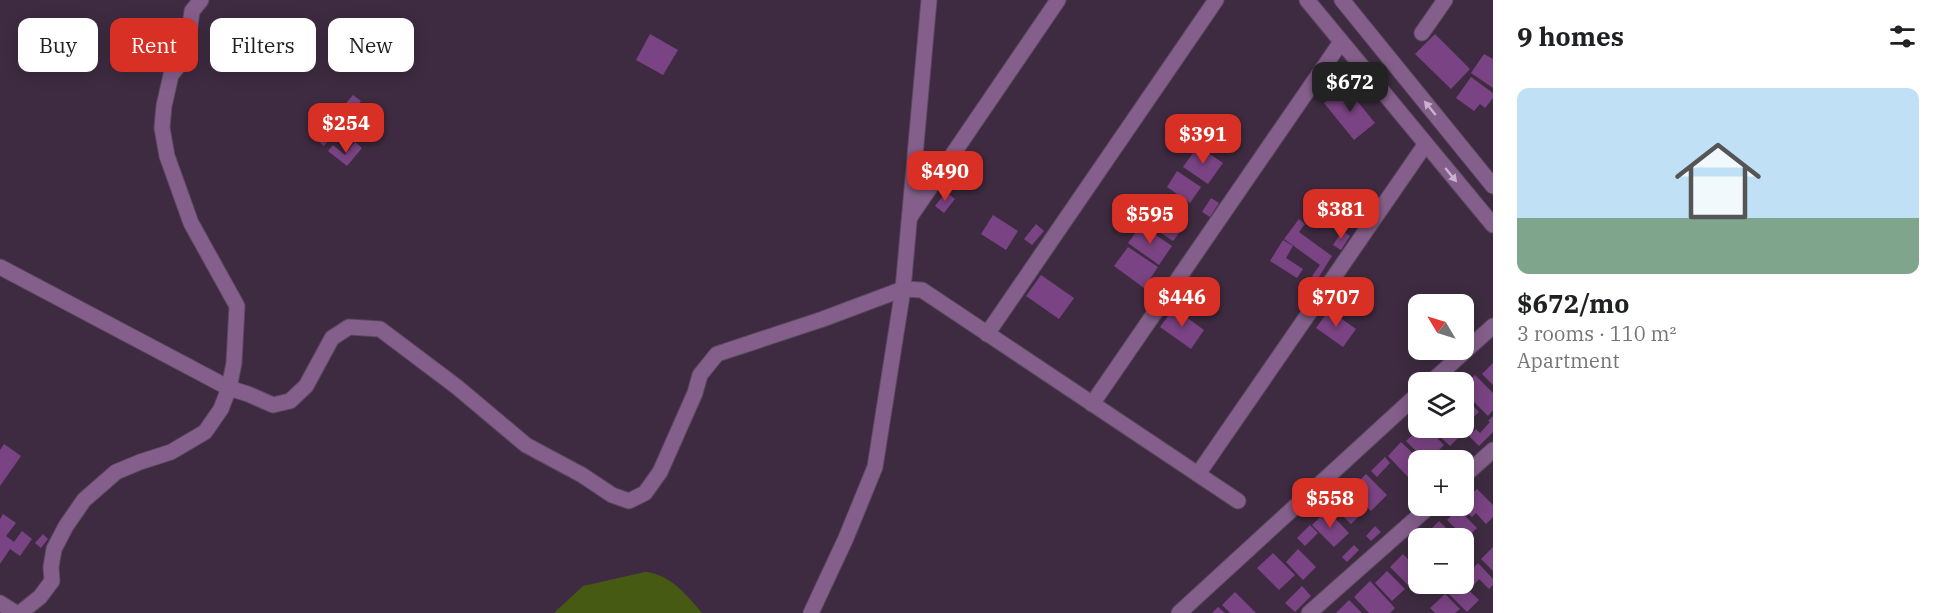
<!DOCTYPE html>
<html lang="en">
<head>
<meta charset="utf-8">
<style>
	:root { --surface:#fff; --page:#f6f6f6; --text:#202124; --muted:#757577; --accent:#d93025 }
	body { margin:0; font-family:"IBM Plex Serif",serif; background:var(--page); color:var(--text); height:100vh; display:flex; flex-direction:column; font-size:22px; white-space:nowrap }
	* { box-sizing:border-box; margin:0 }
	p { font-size:20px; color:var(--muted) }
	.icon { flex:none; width:33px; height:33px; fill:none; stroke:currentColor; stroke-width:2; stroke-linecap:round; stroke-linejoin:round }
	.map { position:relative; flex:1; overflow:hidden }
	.panel { display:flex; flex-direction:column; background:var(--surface); width:450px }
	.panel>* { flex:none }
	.guide { position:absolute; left:18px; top:18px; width:570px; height:54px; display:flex; gap:12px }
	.needle { width:39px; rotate:308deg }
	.fabs { position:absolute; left:1408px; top:294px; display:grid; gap:12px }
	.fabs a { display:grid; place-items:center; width:66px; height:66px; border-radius:12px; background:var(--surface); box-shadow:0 3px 15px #0003; font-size:30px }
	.price { position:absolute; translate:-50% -51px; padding:0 14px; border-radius:12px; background:var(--accent); color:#fff; font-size:20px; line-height:39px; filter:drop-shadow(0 2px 3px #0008) }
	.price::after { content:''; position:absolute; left:50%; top:36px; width:18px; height:14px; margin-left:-9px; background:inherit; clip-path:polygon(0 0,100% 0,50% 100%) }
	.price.selected { background:#222; color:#fff }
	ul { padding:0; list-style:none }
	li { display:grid; align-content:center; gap:12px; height:318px; padding:0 24px }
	li span { display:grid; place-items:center; height:186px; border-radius:12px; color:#555 }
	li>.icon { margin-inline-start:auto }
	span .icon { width:108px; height:108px; fill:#fffc; stroke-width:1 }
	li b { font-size:26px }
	h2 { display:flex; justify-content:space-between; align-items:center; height:72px; padding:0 24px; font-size:26px }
	.chip { padding:0 21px; border-radius:12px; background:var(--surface); box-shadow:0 3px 15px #0003; font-size:21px; line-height:54px }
	.chip.selected { background:var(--accent); color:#fff }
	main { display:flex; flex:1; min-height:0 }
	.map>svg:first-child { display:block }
	.green { fill:#475a14 }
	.building { fill:#7a4383 }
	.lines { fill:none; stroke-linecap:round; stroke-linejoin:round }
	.minor-casing { stroke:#5b495e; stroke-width:17 }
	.minor { stroke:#855f8b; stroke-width:15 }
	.oneway { fill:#c9b2cc }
</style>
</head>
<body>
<main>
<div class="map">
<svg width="1493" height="613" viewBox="0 0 1493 613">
	<rect width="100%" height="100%" fill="#3e2b41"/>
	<path class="green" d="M645,572C670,574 687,595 702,613H554L583,586Z"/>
	<g class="building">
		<path d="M650,34L678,50L663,75L636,60Z"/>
		<path d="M1435,34L1470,69L1451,89L1415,54Z"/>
		<path d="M1484,54L1493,59V88L1471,73Z"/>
		<path d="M1471,77L1493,93V98L1485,108L1480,104L1474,111L1456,98Z"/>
		<path d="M1345,86L1375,123L1354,140L1324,103Z"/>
		<path d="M353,95L361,101L350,115L342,108Z"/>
		<path d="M341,109L349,115L324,146L317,140Z"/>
		<path d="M355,142L362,148L347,166L328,151L333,145L345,155Z"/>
		<path d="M1198,146L1223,163L1208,184L1183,167Z"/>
		<path d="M1177,171L1201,187L1190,203L1167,187Z"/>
		<path d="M946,192L955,199L944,213L935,206Z"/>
		<path d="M1211,198L1219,203L1210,217L1202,212Z"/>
		<path d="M1155,203L1186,224L1173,241L1143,221Z"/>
		<path d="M993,215L1018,231L1006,250L981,234Z"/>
		<path d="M1299,219L1305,224L1299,232L1332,256L1317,280L1312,276L1320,265L1284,239Z"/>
		<path d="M1036,224L1044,231L1032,245L1024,239Z"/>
		<path d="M1141,225L1172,246L1159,265L1128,243Z"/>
		<path d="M1342,231L1350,236L1341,250L1333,245Z"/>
		<path d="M1283,240L1293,246L1286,258L1303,269L1297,278L1270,261Z"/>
		<path d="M1128,247L1158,267L1144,288L1114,266Z"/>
		<path d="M1041,275L1074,298L1059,319L1026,296Z"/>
		<path d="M1174,308L1204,330L1191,349L1160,327Z"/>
		<path d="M1329,310L1356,329L1343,347L1316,328Z"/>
		<path d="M1493,363V385L1482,374Z"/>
		<path d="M1475,375L1493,393V410L1488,416L1464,392V386Z"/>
		<path d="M1464,397L1479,412L1465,425L1464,424Z"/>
		<path d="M1493,416V432L1479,446L1469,436L1476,429L1480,433L1490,422L1488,421Z"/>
		<path d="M1420,428H1427L1444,445L1429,460H1425L1406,441Z"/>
		<path d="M1431,428H1464L1466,430L1450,446Z"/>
		<path d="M1401,442L1419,459V466L1408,477L1388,456Z"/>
		<path d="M4,444L21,456L0,486V450Z"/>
		<path d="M1385,457L1390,463L1377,477L1371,471Z"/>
		<path d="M1366,474L1387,495L1371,511L1350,490Z"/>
		<path d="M1477,489L1493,505V517L1486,524L1476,513L1472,517L1460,506H1464V501Z"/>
		<path d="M1348,491L1366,510L1351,524L1337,510L1335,512L1331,508Z"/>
		<path d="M1458,509L1477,528L1466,539L1447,520Z"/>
		<path d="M1327,510L1349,533L1334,547L1312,525Z"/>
		<path d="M3,514L16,523L6,536L14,542L22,531L32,539L20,556L10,549L0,564V519Z"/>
		<path d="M1439,521L1456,538H1431L1426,534Z"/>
		<path d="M1310,525L1318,533L1305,546L1297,538Z"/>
		<path d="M1375,526L1381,532L1371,541L1366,536Z"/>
		<path d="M43,534L48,539L41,548L35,543Z"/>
		<path d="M1354,545L1359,550L1347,562L1342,557Z"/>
		<path d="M1493,547V571L1481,559Z"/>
		<path d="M1298,549L1316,567L1303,580L1286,562Z"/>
		<path d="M1273,553L1295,575L1279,590L1257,568Z"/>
		<path d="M1403,554L1419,570V584H1424L1415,592L1390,567Z"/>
		<path d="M1478,563L1493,579V585L1489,589L1479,579L1473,586L1464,577Z"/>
		<path d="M1387,571L1405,589L1392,601L1375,583Z"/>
		<path d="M1370,581L1395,608L1390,613H1369L1354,597Z"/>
		<path d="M1459,584H1462L1479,600L1467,612L1449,594Z"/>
		<path d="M1302,586L1311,596L1295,612L1285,603Z"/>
		<path d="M1235,592L1256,613H1230L1222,605Z"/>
		<path d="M1445,594L1460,609L1455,613H1435L1430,608Z"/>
		<path d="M1349,600L1362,613H1336Z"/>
		<path d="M1218,607L1225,613H1212Z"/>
	</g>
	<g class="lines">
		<defs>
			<g id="minor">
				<path d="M1307,0L1493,225"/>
				<path d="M1342,0L1493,186"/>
				<path d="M1422,33L1445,0"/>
				<path d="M910,217L1058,0"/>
				<path d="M0,267L229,388L248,394L273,405L290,401L306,386L332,338L349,327L380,329L457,387L526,445L582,475L612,495L629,501L645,493L660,472L695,393L700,375L717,354L823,319L903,289L922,290L1238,501"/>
				<path d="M987,334L1216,0"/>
				<path d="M1431,382L1493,326"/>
				<path d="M1092,404L1341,42"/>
				<path d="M1198,474L1425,145"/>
				<path d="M1464,476L1493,450"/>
				<path d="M0,603L16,613"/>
				<path d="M20,613L40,597L52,581L51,567L54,549L66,526L84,500L116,472L140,462L171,452L205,432L221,409L229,388L234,363L237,306L191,223L167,156L162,128L164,106L171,75L186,56L192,11L201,0"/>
				<path d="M811,613L846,538L875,467L903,289L929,0"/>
				<path d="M1179,613L1419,393"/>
				<path d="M1309,613L1430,506"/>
			</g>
		</defs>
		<use href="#minor" class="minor-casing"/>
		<use href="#minor" class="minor"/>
	</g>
	<defs><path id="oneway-solid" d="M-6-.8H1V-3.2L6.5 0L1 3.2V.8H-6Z" transform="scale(1.5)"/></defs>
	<g class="oneway">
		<use href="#oneway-solid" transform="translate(1430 108) rotate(-129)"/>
		<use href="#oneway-solid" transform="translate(1451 175) rotate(51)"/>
	</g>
</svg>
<div class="fabs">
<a><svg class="needle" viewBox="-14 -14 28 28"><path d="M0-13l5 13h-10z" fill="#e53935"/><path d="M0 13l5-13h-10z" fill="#757577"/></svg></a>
<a><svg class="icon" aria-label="layers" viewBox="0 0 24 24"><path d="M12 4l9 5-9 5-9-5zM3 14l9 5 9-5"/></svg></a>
<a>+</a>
<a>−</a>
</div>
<b class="price selected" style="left:1350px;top:113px">$672</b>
<b class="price" style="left:346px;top:154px">$254</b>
<b class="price" style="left:1203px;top:165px">$391</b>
<b class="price" style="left:945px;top:202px">$490</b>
<b class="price" style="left:1341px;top:240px">$381</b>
<b class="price" style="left:1150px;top:245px">$595</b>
<b class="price" style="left:1182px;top:328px">$446</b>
<b class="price" style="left:1336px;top:328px">$707</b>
<b class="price" style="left:1330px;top:529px">$558</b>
<div class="guide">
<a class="chip">Buy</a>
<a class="chip selected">Rent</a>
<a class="chip">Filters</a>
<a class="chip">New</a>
</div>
</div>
<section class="panel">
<h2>9 homes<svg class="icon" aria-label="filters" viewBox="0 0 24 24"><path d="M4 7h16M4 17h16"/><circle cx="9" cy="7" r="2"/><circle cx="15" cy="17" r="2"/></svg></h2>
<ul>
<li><span style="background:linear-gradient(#bfe0f5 70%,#7fa58c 0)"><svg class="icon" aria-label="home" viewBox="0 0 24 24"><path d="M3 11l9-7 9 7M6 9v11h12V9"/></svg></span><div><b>$672/mo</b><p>3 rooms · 110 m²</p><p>Apartment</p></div></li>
</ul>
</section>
</main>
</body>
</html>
